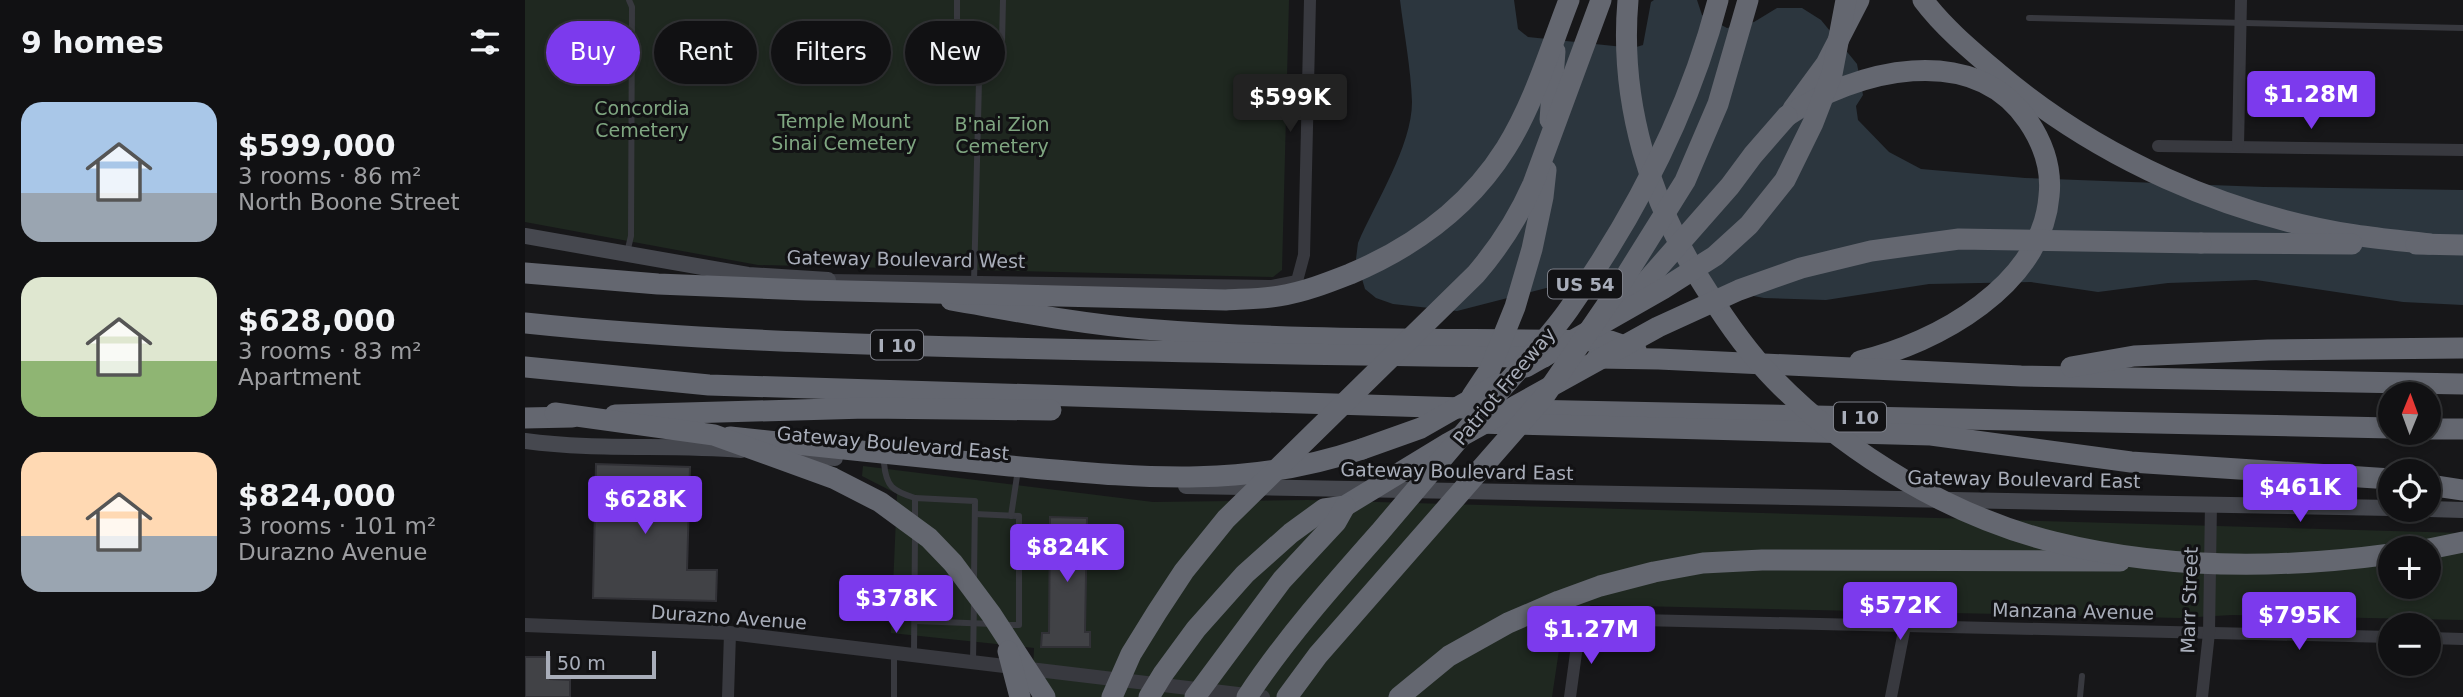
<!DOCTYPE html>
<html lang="en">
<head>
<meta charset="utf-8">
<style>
	:root { --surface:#111113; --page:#1e1f21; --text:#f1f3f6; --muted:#9c9da0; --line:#303133; --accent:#7c3aed }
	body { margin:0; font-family:"DejaVu Sans",sans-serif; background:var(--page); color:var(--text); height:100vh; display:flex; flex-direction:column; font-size:26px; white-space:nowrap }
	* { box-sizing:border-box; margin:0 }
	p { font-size:23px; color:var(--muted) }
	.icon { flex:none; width:38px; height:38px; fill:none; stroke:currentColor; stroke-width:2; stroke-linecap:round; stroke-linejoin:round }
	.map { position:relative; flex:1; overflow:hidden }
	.panel { display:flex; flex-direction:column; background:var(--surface); width:525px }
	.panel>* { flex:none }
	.banner { position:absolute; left:21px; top:21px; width:665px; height:63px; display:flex; gap:14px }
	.needle { width:46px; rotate:1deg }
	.fabs { position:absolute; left:1853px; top:382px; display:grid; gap:14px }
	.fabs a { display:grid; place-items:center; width:63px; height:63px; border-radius:50%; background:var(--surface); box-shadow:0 4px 10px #0003,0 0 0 2px var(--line); font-size:35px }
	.scale { position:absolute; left:21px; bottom:18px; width:110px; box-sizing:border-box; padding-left:7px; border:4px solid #a9aeba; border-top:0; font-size:19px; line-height:24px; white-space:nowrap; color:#a9aeba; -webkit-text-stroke:5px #121214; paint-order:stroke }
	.price { position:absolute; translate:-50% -60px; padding:0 16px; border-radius:7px; background:var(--accent); color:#fff; font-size:23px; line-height:46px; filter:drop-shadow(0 2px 4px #0008) }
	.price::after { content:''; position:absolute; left:50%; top:42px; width:21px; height:16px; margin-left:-10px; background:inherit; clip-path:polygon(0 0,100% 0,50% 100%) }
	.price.current { background:#222; color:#fff }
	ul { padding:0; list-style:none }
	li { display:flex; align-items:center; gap:21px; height:175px; padding:0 21px }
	li span { display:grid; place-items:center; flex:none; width:196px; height:140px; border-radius:21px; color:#555 }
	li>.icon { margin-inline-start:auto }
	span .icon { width:84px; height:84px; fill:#fffc; stroke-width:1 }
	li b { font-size:30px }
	h2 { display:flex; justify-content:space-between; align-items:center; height:84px; padding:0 21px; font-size:30px }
	.chip { padding:0 24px; border-radius:32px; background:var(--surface); box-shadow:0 4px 10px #0003,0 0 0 2px var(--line); font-size:24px; line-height:63px }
	.chip.current { background:var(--accent); color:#fff }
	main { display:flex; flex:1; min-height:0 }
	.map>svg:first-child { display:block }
	.green { fill:#1f2820; fill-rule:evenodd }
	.water { fill:#2c363e }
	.building { fill:#414246; stroke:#313136; stroke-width:2 }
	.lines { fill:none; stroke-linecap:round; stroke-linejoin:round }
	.service { stroke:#38393f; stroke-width:6 }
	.minor { stroke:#38393f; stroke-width:12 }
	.tertiary { stroke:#38393f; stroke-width:14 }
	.secondary { stroke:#46484f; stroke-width:16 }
	.motorway { stroke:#646770; stroke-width:21 }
	.motorway-bridge { stroke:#646770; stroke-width:21 }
	.labels { text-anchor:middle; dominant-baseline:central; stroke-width:6; stroke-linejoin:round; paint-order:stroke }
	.shield { fill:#121214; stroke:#7c7f88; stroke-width:2 }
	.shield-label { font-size:18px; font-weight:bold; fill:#a9aeba }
	.park-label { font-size:19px; fill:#7fa681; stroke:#121214 }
	.street-label { font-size:19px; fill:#a9aeba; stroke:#121214 }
</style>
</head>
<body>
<main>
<section class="panel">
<h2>9 homes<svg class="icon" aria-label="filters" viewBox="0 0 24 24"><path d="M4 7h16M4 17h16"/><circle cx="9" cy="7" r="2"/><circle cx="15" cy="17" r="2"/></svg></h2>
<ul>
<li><span style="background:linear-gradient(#a9c7e8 65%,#9aa5b1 0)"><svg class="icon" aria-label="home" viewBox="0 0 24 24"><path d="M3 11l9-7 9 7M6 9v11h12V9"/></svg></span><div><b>$599,000</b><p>3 rooms · 86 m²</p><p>North Boone Street</p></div></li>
<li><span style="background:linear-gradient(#dfe7d0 60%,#8fb573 0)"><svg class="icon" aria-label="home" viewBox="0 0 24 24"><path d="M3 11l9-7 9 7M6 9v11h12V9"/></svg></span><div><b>$628,000</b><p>3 rooms · 83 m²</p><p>Apartment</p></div></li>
<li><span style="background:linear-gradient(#ffd9b3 60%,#9aa5b1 0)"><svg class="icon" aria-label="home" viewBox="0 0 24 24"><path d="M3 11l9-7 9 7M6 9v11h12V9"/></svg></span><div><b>$824,000</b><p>3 rooms · 101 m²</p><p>Durazno Avenue</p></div></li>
</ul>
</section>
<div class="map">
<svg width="1938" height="697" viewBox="0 0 1938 697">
	<rect width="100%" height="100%" fill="#171719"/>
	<g class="green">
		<path d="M0,0H764L757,270L748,277L233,265L0,222Z"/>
		<path d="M338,466L628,502L783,500L1938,533V620L1707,615L1655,618L1066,605L1042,620L1037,630L1027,697H507L509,648L366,633L372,494L337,476ZM1866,548H1904V586H1866Z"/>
	</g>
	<path class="water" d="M875,0H989L993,29L1003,37L1108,48L1118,45L1126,2L1129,0H1172L1177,15L1202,28L1229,22L1252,8H1277L1296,20L1332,64L1338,95L1331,106L1333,120L1364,152L1396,169L1500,178L1739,187L1938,190V305L1878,302L1731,280L1643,283L1573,292L1506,282L1404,284L1301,300L1239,298L1161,283L1033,285L932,311L868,304L851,298L840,289L831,259L833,243C850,203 887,146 887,102C886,69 879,33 875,0Z"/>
	<g class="building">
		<path d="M71,464L165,467L162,570H192L191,601L68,598Z"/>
		<path d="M525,517L562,518L560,632H565V647H516L517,633H524Z"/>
		<path d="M0,657H25V679L45,680V697H0Z"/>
	</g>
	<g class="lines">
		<g class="service">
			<path d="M432,0V41L435,52L439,54"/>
			<path d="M1504,18L1938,28"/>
			<circle cx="454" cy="63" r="18"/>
			<path d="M471,56L477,43L478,0"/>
			<path d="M102,253L106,236L107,7L104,0"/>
			<path d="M449,282L454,81"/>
			<path d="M359,463C361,487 368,491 390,498"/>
			<path d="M450,514L494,516V625H479"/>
			<path d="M486,516L492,476"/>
			<path d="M390,520V498L450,501L449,579"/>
			<path d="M390,621L468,624"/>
			<path d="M389,653L390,535"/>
			<path d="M448,662L449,600"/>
			<path d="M369,697V653"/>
			<path d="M1555,697L1557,676"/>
		</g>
		<g class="minor">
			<path d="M1633,146L1938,150"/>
			<path d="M1713,146L1716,0"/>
			<path d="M303,280L747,286L772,281L779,255L785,0"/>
			<path d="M1904,638L1938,639"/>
			<path d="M203,697L205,633"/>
			<path d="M1045,697L1054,631L1062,622L1071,619L1866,637"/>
			<path d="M1366,697L1380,626"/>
			<path d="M1677,697L1684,633L1686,503"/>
		</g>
		<path class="tertiary" d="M0,625L205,633L738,697"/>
		<g class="secondary">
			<path d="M0,236L223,275L303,280"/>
			<path d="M0,441C72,451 144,444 216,450"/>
			<path d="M256,454L310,458"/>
			<path d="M661,486L1866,508"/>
			<path d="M1904,509L1938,510"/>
		</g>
		<g class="motorway">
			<path d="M1398,0C1419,28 1447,51 1474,74C1574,158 1701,215 1830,235C1855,239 1880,241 1905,244"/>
			<path d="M1268,109L1301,64L1334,0"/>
			<path d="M1262,116C1330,70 1448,40 1503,121C1518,143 1527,169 1524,196C1517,285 1412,343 1335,361"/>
			<path d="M1676,243L1827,244"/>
			<path d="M1891,244L1938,245"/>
			<path d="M426,300C490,311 555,324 619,329C774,342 930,338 1085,341L1111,350"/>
			<path d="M0,323C160,340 320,344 480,348C660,352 839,356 1019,357"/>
			<path d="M1072,358L1134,359L1496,376L1938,384"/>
			<path d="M0,367L184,385L938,408"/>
			<path d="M1546,367L1609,356L1743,350L1938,348"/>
			<path d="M995,410L1866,428"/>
			<path d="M90,415L341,408L526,410"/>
			<path d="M0,418L47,417"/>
			<path d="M951,423L1406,435L1606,462L1866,479"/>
			<path d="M1904,429H1938"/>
			<path d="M205,437C298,447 392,457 485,466C609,477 717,490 837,449"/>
			<path d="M1904,485L1938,490"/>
			<path d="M1904,549L1938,542"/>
			<path d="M874,697L924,656L983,623L1034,601L1075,586L1129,572L1178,563L1237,560L1595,561"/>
		</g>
		<g class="motorway-bridge">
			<path d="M1103,0C1094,102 1125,204 1181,289C1201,321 1223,353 1250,380C1323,455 1428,517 1529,542C1638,569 1756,569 1866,554"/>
			<path d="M1025,120L1030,51"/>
			<path d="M0,273L133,284L281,290L701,300C718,299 736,299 754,296C779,292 802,283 825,274C889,247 944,207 981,148C1009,103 1025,49 1044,0"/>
			<path d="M1103,302L1205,186L1228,155L1262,116"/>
			<path d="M1001,367L1138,289L1190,256L1224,225L1260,180L1288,123L1307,74L1321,0"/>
			<path d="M947,396L965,369L990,307L1007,249L1018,197L1021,170"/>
			<path d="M30,413L189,435L308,478L355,502L404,538L428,563L466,614L520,697"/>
			<path d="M837,449L896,428L973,384"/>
			<path d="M483,651L495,697"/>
			<path d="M587,697L606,654L632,612L659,571L701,519L951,274C975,246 993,218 1008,184L1076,0"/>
			<path d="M624,697L638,674L671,629L720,574L766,533L799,509L820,506L922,444L1133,327L1214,290L1276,268L1346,251L1434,239L1676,243"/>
			<path d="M670,697L757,580L811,522L820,506"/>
			<path d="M722,697C761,638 808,585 855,532C894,486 933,440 972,394C996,366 1023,339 1044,309C1110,215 1164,112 1193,0"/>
			<path d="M762,697L793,655L1018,398L1092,290L1160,181L1193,104L1223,0"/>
		</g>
	</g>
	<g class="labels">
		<g class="shield">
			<rect x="1023" y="269.5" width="74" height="29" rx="5"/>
			<rect x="346" y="330.5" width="52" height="29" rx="5"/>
			<rect x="1309" y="402.5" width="52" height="29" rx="5"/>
		</g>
		<g class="shield-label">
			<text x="1060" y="284">US 54</text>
			<text x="372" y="345">I 10</text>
			<text x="1335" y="417">I 10</text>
		</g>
		<g class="park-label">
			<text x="117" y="108">Concordia<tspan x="117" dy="22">Cemetery</tspan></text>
			<text x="319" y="121">Temple Mount<tspan x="319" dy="22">Sinai Cemetery</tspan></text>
			<text x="477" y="124">B'nai Zion<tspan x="477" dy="22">Cemetery</tspan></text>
		</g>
		<g class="street-label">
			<text transform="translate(381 259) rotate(1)">Gateway Boulevard West</text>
			<text transform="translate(979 386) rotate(-50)">Patriot Freeway</text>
			<text transform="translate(368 443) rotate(5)">Gateway Boulevard East</text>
			<text transform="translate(932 471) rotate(1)">Gateway Boulevard East</text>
			<text transform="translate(1499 479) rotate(1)">Gateway Boulevard East</text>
			<text transform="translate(1664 600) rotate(-88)">Marr Street</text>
			<text transform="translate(1548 611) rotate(1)">Manzana Avenue</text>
			<text transform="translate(204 617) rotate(4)">Durazno Avenue</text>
		</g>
	</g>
</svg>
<div class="fabs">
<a><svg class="needle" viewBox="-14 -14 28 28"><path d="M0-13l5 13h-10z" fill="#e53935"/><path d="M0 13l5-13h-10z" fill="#9c9da0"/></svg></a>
<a><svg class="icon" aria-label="locate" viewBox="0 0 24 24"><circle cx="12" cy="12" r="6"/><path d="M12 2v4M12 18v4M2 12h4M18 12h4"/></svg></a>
<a>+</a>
<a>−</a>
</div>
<div class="scale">50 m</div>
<b class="price" style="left:1786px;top:131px">$1.28M</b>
<b class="price current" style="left:765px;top:134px">$599K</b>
<b class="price" style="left:1775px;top:524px">$461K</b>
<b class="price" style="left:120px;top:536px">$628K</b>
<b class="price" style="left:542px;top:584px">$824K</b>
<b class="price" style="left:371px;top:635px">$378K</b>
<b class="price" style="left:1375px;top:642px">$572K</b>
<b class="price" style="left:1774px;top:652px">$795K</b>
<b class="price" style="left:1066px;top:666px">$1.27M</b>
<div class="banner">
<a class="chip current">Buy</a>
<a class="chip">Rent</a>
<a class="chip">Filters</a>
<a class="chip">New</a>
</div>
</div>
</main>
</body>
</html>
